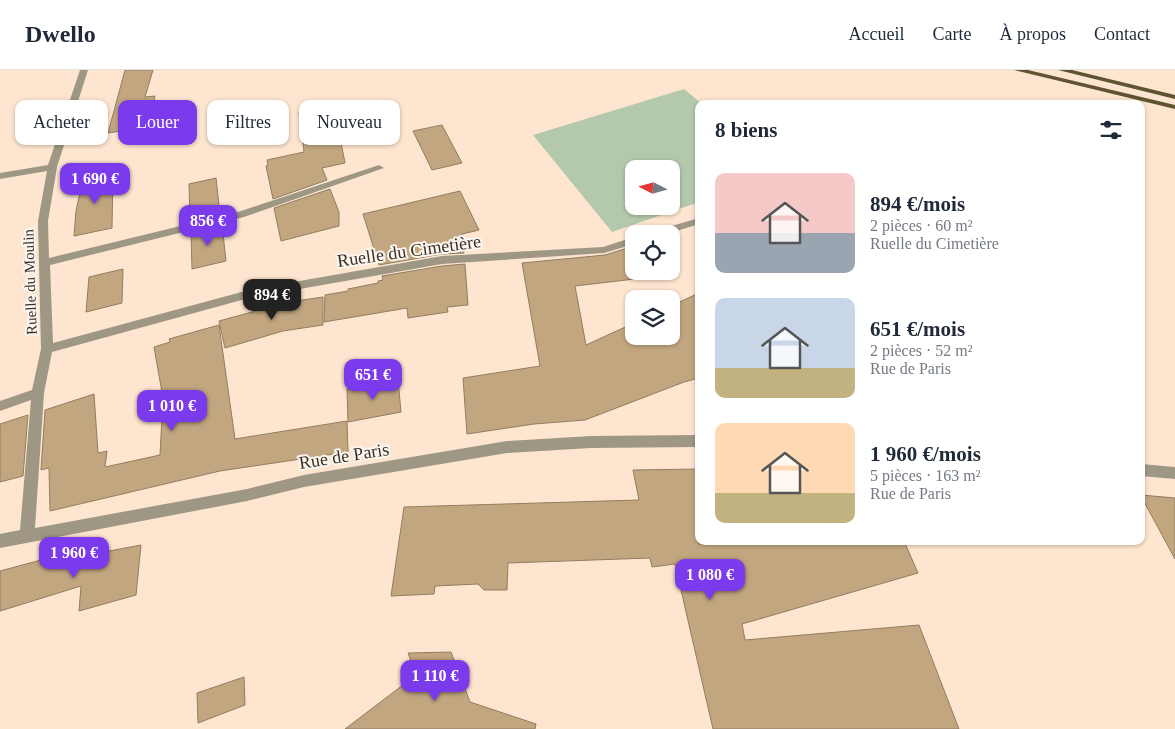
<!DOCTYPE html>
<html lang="fr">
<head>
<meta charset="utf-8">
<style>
	:root { --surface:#fff; --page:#f6f6f7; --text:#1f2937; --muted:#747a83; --line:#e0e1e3; --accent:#7c3aed }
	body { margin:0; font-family:"Times New Roman",serif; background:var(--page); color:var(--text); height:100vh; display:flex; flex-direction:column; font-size:19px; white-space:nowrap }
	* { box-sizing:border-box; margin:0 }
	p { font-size:16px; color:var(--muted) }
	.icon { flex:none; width:28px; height:28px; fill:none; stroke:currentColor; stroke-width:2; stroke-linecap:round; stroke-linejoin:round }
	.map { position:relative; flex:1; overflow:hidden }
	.drawer { position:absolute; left:695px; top:30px; width:450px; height:445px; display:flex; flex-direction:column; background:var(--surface); border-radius:10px; box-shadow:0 1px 4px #0004 }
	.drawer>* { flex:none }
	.banner { position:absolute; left:15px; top:30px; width:475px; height:45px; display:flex; gap:10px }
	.needle { width:32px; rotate:276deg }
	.buttons { position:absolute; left:625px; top:90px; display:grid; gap:10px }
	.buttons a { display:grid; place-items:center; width:55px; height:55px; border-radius:10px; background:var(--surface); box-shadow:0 1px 4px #0004; font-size:25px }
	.price { position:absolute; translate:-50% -42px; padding:0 11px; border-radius:10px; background:var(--accent); color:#fff; font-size:16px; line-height:32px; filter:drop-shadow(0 1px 2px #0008) }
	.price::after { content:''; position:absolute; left:50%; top:30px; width:15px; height:11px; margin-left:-8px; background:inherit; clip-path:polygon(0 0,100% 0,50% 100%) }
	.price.selected { background:#222; color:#fff }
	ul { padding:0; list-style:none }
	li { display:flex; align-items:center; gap:15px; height:125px; padding:0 20px }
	li span { display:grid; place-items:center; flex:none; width:140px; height:100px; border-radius:10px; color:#555 }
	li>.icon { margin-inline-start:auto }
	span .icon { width:60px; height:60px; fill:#fffc; stroke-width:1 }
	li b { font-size:21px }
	h2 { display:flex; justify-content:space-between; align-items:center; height:60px; padding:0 20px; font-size:21px }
	.pill { padding:0 18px; border-radius:10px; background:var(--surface); box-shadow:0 1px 4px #0004; font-size:18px; line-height:45px }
	.pill.selected { background:var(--accent); color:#fff }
	header { display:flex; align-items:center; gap:30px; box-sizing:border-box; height:70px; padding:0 25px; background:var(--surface); border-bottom:1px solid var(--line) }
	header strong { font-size:24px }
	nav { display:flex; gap:28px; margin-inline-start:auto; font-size:18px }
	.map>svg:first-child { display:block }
	.green { fill:#b4c9ab; fill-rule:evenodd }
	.building { fill:#c2a680; stroke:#927d5f }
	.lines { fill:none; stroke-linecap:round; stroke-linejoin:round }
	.minor { fill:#9e9784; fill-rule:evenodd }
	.primary { fill:#5f5331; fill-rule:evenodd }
	.labels { text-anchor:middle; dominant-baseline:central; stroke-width:4; stroke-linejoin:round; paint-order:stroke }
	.far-street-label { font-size:15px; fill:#3a2f24; stroke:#fcf6f0 }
	.street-label { font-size:18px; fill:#3a2f24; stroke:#fcf6f0 }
</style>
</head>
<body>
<header>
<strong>Dwello</strong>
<nav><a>Accueil</a><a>Carte</a><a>À propos</a><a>Contact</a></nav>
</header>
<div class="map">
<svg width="1175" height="659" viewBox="0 0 1175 659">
	<rect width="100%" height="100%" fill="#fde5cf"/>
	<path class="green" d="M684,19L702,34H699V132L612,162L533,65ZM634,99H671V136H634Z"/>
	<g class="building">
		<path d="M125,0H153L145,27L155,26L148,57L108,63Z"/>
		<path d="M334,37L345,93L322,98L327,110L273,129L266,96L268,95L267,90L304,82L299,42Z"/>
		<path d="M442,55L462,93L432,100L413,61Z"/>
		<path d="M113,102L112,158L74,166L76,141L83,108Z"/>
		<path d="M216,108L220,144L190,152L189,114Z"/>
		<path d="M330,119L339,142V156L281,171L274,138Z"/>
		<path d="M460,121L479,160L462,164L464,183L442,184L379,195L363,144Z"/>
		<path d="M222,154L226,191L192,199L191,162Z"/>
		<path d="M634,176V201H671V196L677,204L575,216L586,275L634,253V266H671V236L699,223V308L684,312L585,350L534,354L467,364L463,308L540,296L522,193L605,185Z"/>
		<path d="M465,194L468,235L447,237L448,242L408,248L407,238L324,252L325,225L348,221V219L378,213V211L383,210L382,206L442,196Z"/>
		<path d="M123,199L122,233L86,242L89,207Z"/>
		<path d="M323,227V255L283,261L225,278L219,251L289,232Z"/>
		<path d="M219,255L235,369L347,351L348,382L220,401L50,441L49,398L41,400L45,340L94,324L98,383L107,381L105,397L160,385L163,328L154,277L170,272L169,269Z"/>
		<path d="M398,310L401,342L348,352L347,319Z"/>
		<path d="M28,345L23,406L0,412V354Z"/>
		<path d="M699,399V474L733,471H904L918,503L742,554L745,570L919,555L959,659H713L675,494L652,497L650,488L508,493L507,520H484L478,514L435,516L434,524L391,526L404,437L639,430L633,400Z"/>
		<path d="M1141,425L1175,428V489L1141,426Z"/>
		<path d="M141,475L136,525L79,541L81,516L0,541V501L41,490L40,494Z"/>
		<path d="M451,582L470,632L536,654L535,659H345L416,605L408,583Z"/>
		<path d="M244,607L245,635L198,653L197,623Z"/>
	</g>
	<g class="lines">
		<g class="minor">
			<path d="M80,0H88L57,97L48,151L49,188L238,142L379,95L384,98L244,147L50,195L53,273L249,220L442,186L603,177L634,167V174L604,183L442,194L249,228L52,282L44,323L35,458L247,419L304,405L507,371L591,366L699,365V377L591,378L507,383L304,417L247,431L0,478V464L20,460L31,330L0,341V331L32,320L41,279L38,151L47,101L0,109V103L48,95Z"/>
			<path d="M699,148V154L667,164H650L651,162Z"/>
			<path d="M1141,394L1175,397V409L1141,406Z"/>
		</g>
		<g class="primary">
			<path d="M1014,0H1028L1175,35V39Z"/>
			<path d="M1058,0H1072L1175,25V29Z"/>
		</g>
	</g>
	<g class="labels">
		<g class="far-street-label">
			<text transform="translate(30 212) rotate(-92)">Ruelle du Moulin</text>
		</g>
		<g class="street-label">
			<text transform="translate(409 181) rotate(-8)">Ruelle du Cimetière</text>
			<text transform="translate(344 386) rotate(-9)">Rue de Paris</text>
		</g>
	</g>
</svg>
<div class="buttons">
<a><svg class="needle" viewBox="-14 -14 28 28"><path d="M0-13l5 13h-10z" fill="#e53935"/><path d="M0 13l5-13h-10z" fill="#747a83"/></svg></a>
<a><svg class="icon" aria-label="locate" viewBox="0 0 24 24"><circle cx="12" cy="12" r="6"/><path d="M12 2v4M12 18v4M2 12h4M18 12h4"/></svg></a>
<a><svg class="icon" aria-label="layers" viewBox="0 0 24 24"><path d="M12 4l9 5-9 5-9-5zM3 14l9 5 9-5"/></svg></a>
</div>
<b class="price" style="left:95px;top:135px">1 690 €</b>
<b class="price" style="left:208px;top:177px">856 €</b>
<b class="price selected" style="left:272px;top:251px">894 €</b>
<b class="price" style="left:373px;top:331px">651 €</b>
<b class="price" style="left:172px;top:362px">1 010 €</b>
<b class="price" style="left:74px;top:509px">1 960 €</b>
<b class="price" style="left:710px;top:531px">1 080 €</b>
<b class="price" style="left:435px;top:632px">1 110 €</b>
<div class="banner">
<a class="pill">Acheter</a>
<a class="pill selected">Louer</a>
<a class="pill">Filtres</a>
<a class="pill">Nouveau</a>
</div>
<section class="drawer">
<h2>8 biens<svg class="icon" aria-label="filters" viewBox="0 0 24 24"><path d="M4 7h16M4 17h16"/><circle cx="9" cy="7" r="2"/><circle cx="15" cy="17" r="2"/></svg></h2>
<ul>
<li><span style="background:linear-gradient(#f6c9c9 60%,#9aa5b1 0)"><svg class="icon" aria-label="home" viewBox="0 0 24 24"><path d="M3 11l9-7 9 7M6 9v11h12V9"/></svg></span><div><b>894 €/mois</b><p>2 pièces · 60 m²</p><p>Ruelle du Cimetière</p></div></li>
<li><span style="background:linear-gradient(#c9d6e8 70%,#c2b280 0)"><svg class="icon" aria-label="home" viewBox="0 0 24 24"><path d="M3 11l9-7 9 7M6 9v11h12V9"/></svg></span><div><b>651 €/mois</b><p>2 pièces · 52 m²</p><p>Rue de Paris</p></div></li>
<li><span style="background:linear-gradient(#ffd9b3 70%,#c2b280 0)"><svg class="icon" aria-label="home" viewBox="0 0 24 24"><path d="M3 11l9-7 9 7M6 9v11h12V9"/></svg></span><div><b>1 960 €/mois</b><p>5 pièces · 163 m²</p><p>Rue de Paris</p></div></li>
</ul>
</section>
</div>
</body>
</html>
